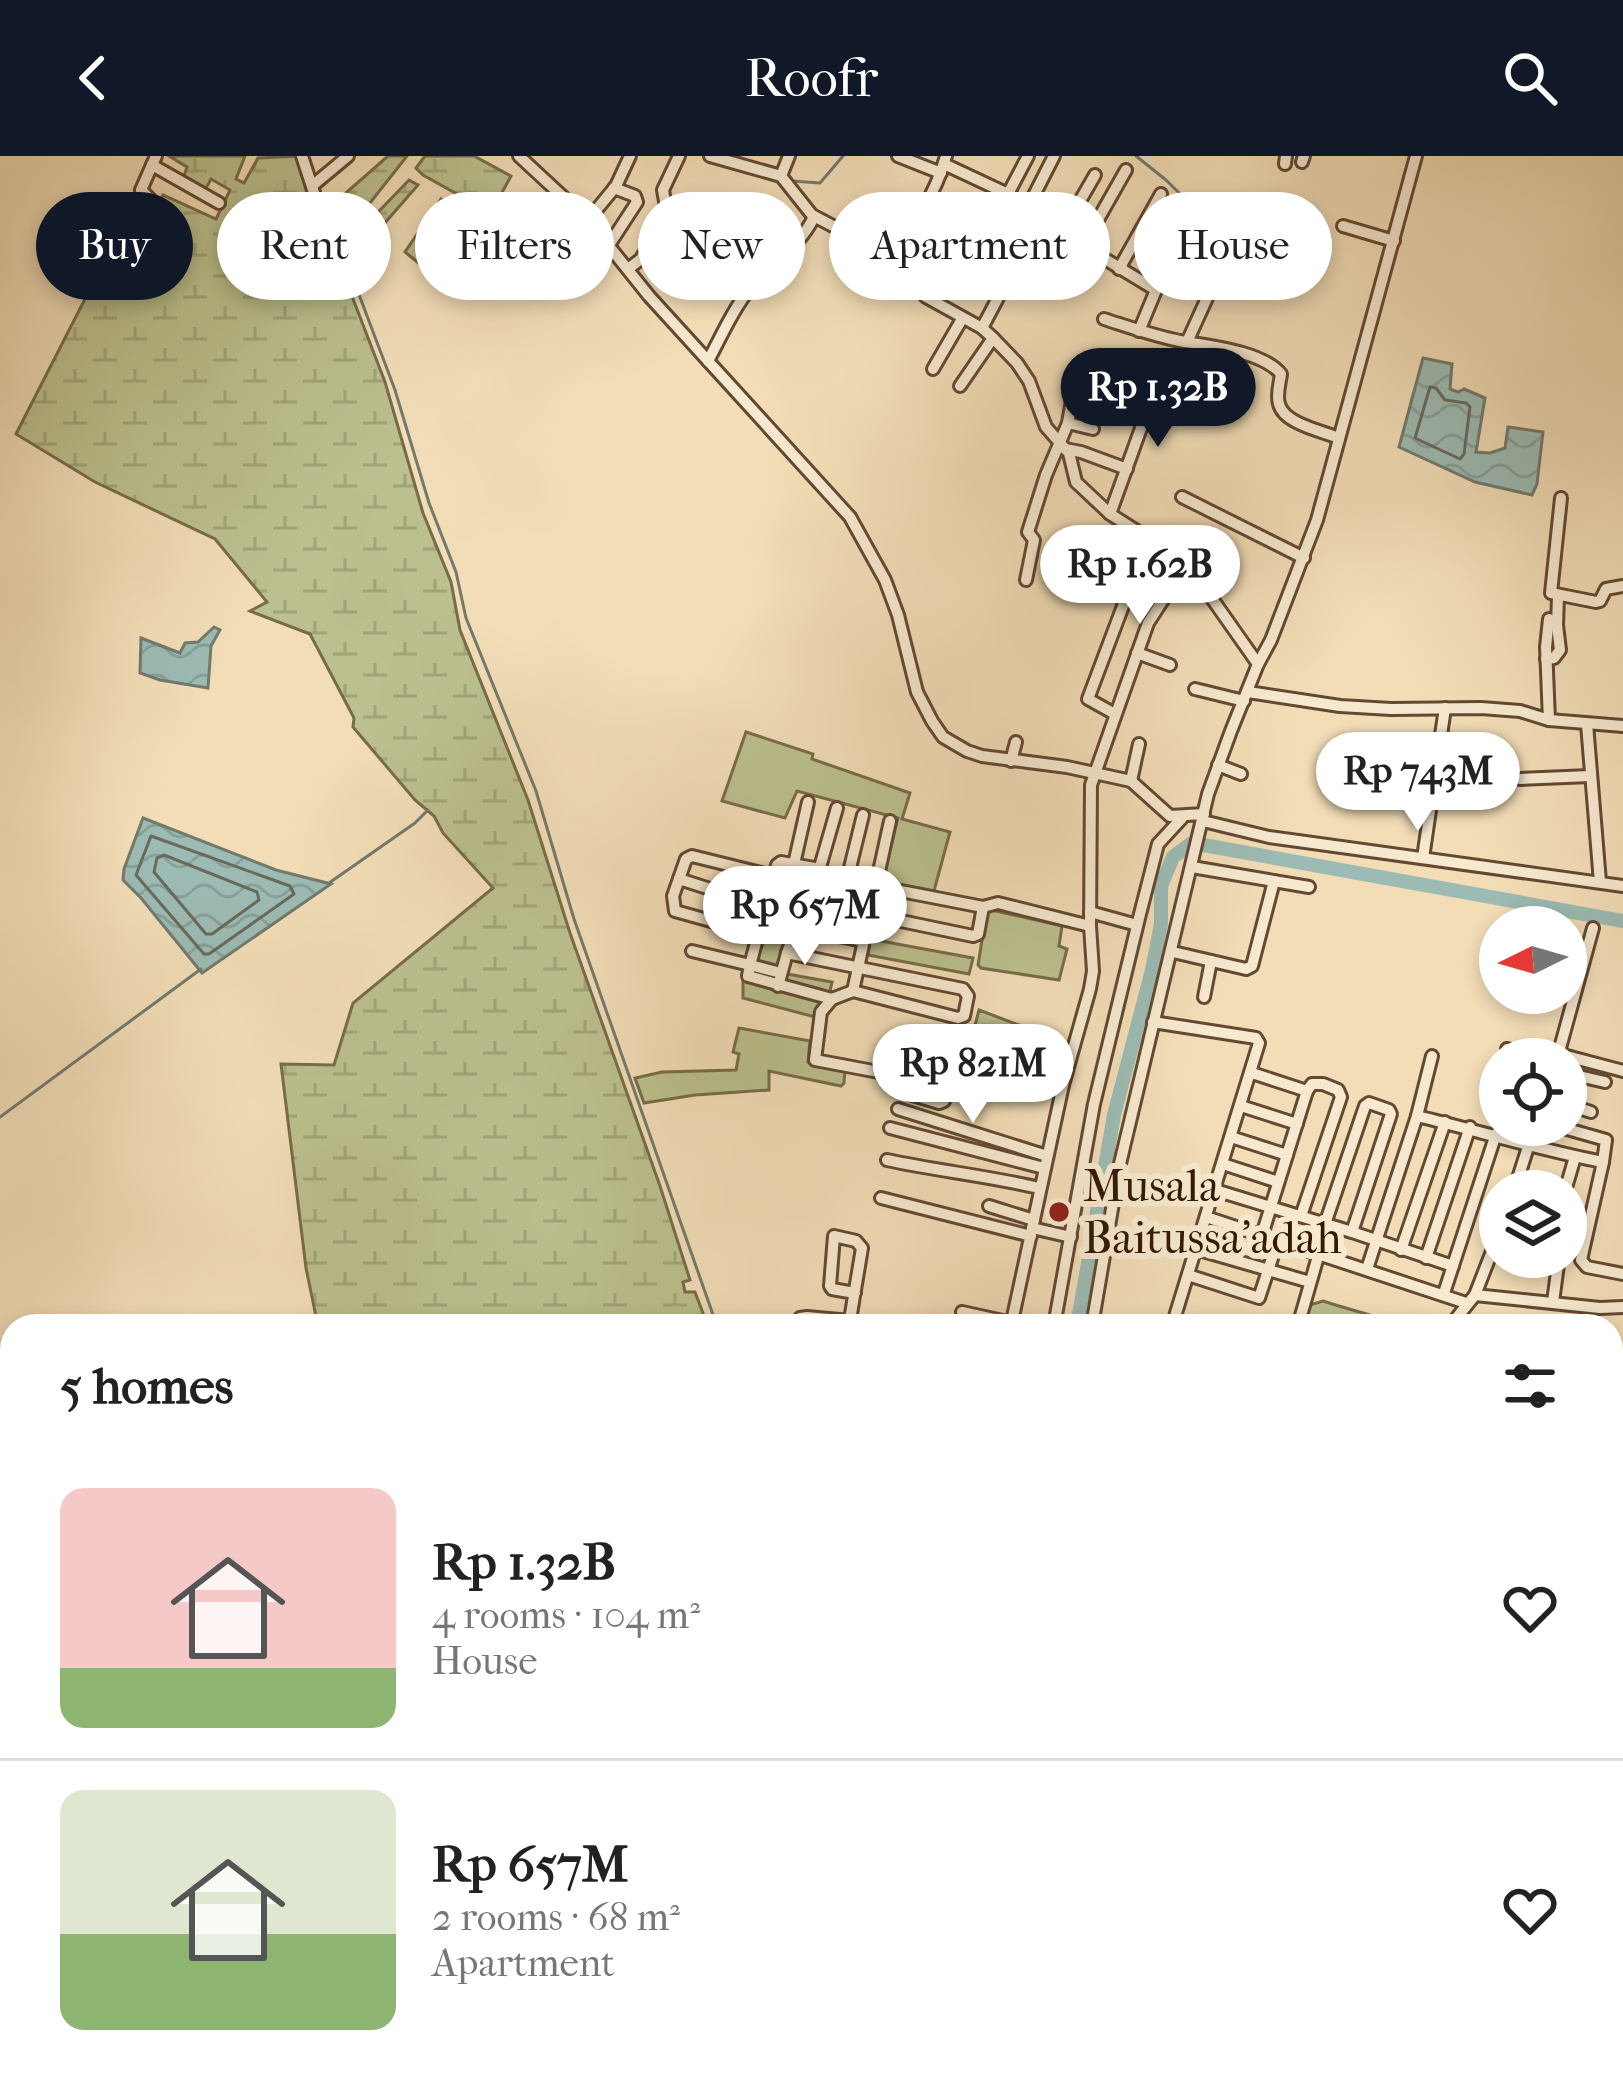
<!DOCTYPE html>
<html lang="en">
<head>
<meta charset="utf-8">
<style>
	:root { --surface:#fff; --page:#f6f6f6; --text:#222; --muted:#767676; --line:#e0e0e0; --accent:#111827 }
	body { margin:0; font-family:"IM FELL French Canon",serif; background:var(--page); color:var(--text); height:100vh; display:flex; flex-direction:column; font-size:45px; white-space:nowrap }
	* { box-sizing:border-box; margin:0 }
	p { font-size:39px; color:var(--muted) }
	.icon { flex:none; width:66px; height:66px; fill:none; stroke:currentColor; stroke-width:2; stroke-linecap:round; stroke-linejoin:round }
	.map { position:relative; flex:1; overflow:hidden }
	.details { position:absolute; left:0px; top:1158px; width:1623px; height:771px; display:flex; flex-direction:column; background:var(--surface); border-radius:36px 36px 0 0; box-shadow:0 6px 18px #0003 }
	.details>* { flex:none }
	.top-card { position:absolute; left:36px; top:36px; width:1551px; height:108px; display:flex; gap:24px }
	.needle { width:78px; rotate:265deg }
	.controls { position:absolute; left:1479px; top:750px; display:grid; gap:24px }
	.controls a { display:grid; place-items:center; width:108px; height:108px; border-radius:50%; background:var(--surface); box-shadow:0 6px 18px #0003; font-size:60px }
	.price { position:absolute; translate:-50% -102px; padding:0 27px; border-radius:42px; background:#fff; color:#222; font-size:39px; line-height:78px; filter:drop-shadow(0 3px 6px #0008) }
	.price::after { content:''; position:absolute; left:50%; top:72px; width:36px; height:27px; margin-left:-18px; background:inherit; clip-path:polygon(0 0,100% 0,50% 100%) }
	.price.current { background:var(--accent); color:#fff }
	ul { padding:0; list-style:none }
	li { display:flex; align-items:center; gap:36px; height:300px; padding:0 60px }
	li+li { border-top:3px solid var(--line) }
	li span { display:grid; place-items:center; flex:none; width:336px; height:240px; border-radius:24px; color:#555 }
	li>.icon { margin-inline-start:auto }
	span .icon { width:144px; height:144px; fill:#fffc; stroke-width:1 }
	li b { font-size:51px }
	h2 { display:flex; justify-content:space-between; align-items:center; height:144px; padding:0 60px; font-size:51px }
	.tag { padding:0 42px; border-radius:54px; background:var(--surface); box-shadow:0 6px 18px #0003; font-size:42px; line-height:108px }
	.tag.current { background:var(--accent); color:#fff }
	header { display:flex; justify-content:space-between; align-items:center; height:156px; padding:0 60px; background:var(--accent); color:#fff; font-size:54px; font-weight:600 }
	.map>svg:first-child { display:block }
	.grass { fill:#bbc08e; stroke:#776c4a; stroke-width:3 }
	.wetland { fill:url(#wetland-marsh); stroke:#776c4a; stroke-width:3 }
	.water { fill:url(#water-waves); stroke:#727a6e; stroke-width:3 }
	.lines { fill:none; stroke-linecap:round; stroke-linejoin:round }
	.shore { stroke:#686a5c; stroke-width:3 }
	.stream { stroke:#727a6e; stroke-width:3 }
	.river { stroke:#9cbbb4; stroke-width:14 }
	.minor-casing { stroke:#634932; stroke-width:16 }
	.highway-casing { stroke:#331805; stroke-width:21 }
	.minor { stroke:#f7e9d0; stroke-width:10 }
	.highway { stroke:#f2ddb7; stroke-width:15 }
	.poi-dot { fill:#8f2418; stroke:#f7e9d0; stroke-width:4.5 }
	.labels { text-anchor:middle; dominant-baseline:central; stroke-width:12; stroke-linejoin:round; paint-order:stroke }
	.poi-label { font-size:45px; fill:#331805; stroke:#f7e9d0; text-anchor:start }
</style>
</head>
<body>
<header><svg class="icon" aria-label="back" viewBox="0 0 24 24"><path d="M15 5l-7 7 7 7"/></svg>Roofr<svg class="icon" aria-label="search" viewBox="0 0 24 24"><circle cx="10" cy="10" r="6"/><path d="M15 15l6 6"/></svg></header>
<div class="map">
<svg width="1623" height="1928" viewBox="0 0 1623 1928">
	<defs>
		<pattern id="wetland-marsh" width="20" height="14" patternUnits="userSpaceOnUse" patternTransform="scale(3)"><rect width="20" height="14" fill="#bbc08e"/><path d="M1 5h8M5 5V1M11 12h8M15 12V8" fill="none" stroke="#a1a479"/></pattern>
		<pattern id="water-waves" width="16" height="10" patternUnits="userSpaceOnUse" patternTransform="scale(3)"><rect width="16" height="10" fill="#9cbbb4"/><path d="M0 5q4-4 8 0t8 0" fill="none" stroke="#87a099"/></pattern>
	</defs>
	<rect width="100%" height="100%" fill="#f2ddb7"/>
	<filter id="stains"><feTurbulence type="fractalNoise" baseFrequency=".00167" numOctaves="4"/><feColorMatrix values="0 0 0 0 .2 0 0 0 0 .09 0 0 0 0 .02 0 0 0 .5 -.17"/></filter>
	<radialGradient id="worn" r=".72"><stop offset=".6" stop-color="#630" stop-opacity="0"/><stop offset="1" stop-color="#630" stop-opacity=".3"/></radialGradient>
	<g class="grass">
		<path d="M746,576L813,598L812,603L910,637L902,663L950,676L934,735L882,725L898,662L797,635L785,662L722,645Z"/>
		<path d="M780,710L811,717L787,776L776,816L832,826L829,840L815,861L743,842V822L751,809Z"/>
		<path d="M987,753L1062,770L1059,790L1067,793L1059,824L981,812L978,809Z"/>
		<path d="M870,783L973,802L969,818L868,799Z"/>
		<path d="M979,854L1069,888L1063,905L982,883L973,877Z"/>
		<path d="M739,872L810,885L808,906L845,914L844,927L841,930L769,915V934L695,939L644,947L635,922L662,916L736,914L739,898L733,896Z"/>
		<path d="M1323,1145C1350,1154 1377,1160 1404,1170H1303L1310,1149Z"/>
	</g>
	<g class="wetland">
		<path d="M169,0H245L236,23L244,27L258,2L298,0L385,226L423,357L451,426L460,474L528,644L570,777L660,1030L690,1124L683,1126L685,1136H695L707,1168L318,1170L306,1112L281,908L334,909L353,847L493,732L443,677L434,660L415,644L353,571L354,562L310,478L250,455L267,446L215,383L95,326L16,278L111,92L125,54L149,66L163,39L216,63L230,34L211,23L204,36L183,23L187,11Z"/>
		<path d="M388,0H407L370,47L344,69L332,49Z"/>
		<path d="M425,0H474L511,20L491,57L423,19L416,12Z"/>
		<path d="M409,24L418,29L370,84L360,85L358,77Z"/>
		<path d="M441,43L459,53L421,109L405,96Z"/>
		<path d="M471,58L490,72L444,130L429,117Z"/>
		<path d="M12,1286V1472L0,1475V1287Z"/>
	</g>
	<g class="water">
		<path d="M1423,202L1452,208L1450,233L1458,236L1464,233L1485,242L1476,296L1490,297L1505,292L1508,271L1543,276L1537,328L1532,339L1475,326L1399,291Z"/>
		<path d="M214,471L220,474L211,490L208,532L160,524L140,517L141,482L180,497L185,487L198,486Z"/>
		<path d="M143,662L276,714L331,728L202,817L141,742L123,724L124,713Z"/>
	</g>
	<g class="lines">
		<g class="shore">
			<path d="M1430,231L1436,232L1445,244L1466,247L1470,251L1464,298L1460,303L1415,282Z"/>
			<path d="M151,680L290,730L294,738L209,798H204L136,719Z"/>
			<path d="M164,699L257,736L259,744L212,778H206L154,716L157,702Z"/>
		</g>
		<g class="stream">
			<path d="M308,0L315,21"/>
			<path d="M1136,0L1166,24L1237,94L1274,109L1315,122"/>
			<path d="M765,21L777,25L798,49"/>
			<path d="M792,25L820,27L843,0"/>
			<path d="M318,30L395,234L429,347L456,416L466,462L536,635L574,763L717,1170"/>
			<path d="M329,727L415,667L428,654"/>
			<path d="M0,961L201,813"/>
		</g>
		<g class="river">
			<path d="M1077,1170L1114,959L1152,814L1161,768V730L1173,701L1192,687L1623,765"/>
			<path d="M772,1928L787,1917"/>
		</g>
		<defs>
			<g id="minor">
				<path d="M302,0L316,43"/>
				<path d="M519,0L588,64L649,140L850,361L885,424L898,459L917,536L932,565L943,581L967,595L982,600L1067,611L1131,625L1170,660L1204,658"/>
				<path d="M710,0L781,20L812,59L884,97L926,141L982,172L993,182L1017,207L1029,225L1046,271L1069,297L1076,326L1110,358L1187,407L1258,508"/>
				<path d="M898,0L941,17"/>
				<path d="M1302,6L1304,0"/>
				<path d="M944,8L1008,38L1077,86L1156,134"/>
				<path d="M1285,8L1286,0"/>
				<path d="M152,9L219,47"/>
				<path d="M781,20L789,0"/>
				<path d="M312,30L348,0"/>
				<path d="M1008,38L1028,0"/>
				<path d="M150,43L141,34L156,0"/>
				<path d="M1028,51L1054,0"/>
				<path d="M588,64L616,30L630,0"/>
				<path d="M1343,70L1394,85"/>
				<path d="M1062,76L1095,19"/>
				<path d="M609,89L637,46L635,40L614,32"/>
				<path d="M1083,90L1126,14"/>
				<path d="M888,102C914,70 935,40 946,0"/>
				<path d="M628,113L641,103L667,57L663,34L679,0"/>
				<path d="M1119,113L1161,38"/>
				<path d="M1104,163C1129,171 1154,180 1180,185C1209,190 1262,195 1281,218C1280,227 1276,238 1279,248C1284,268 1322,275 1339,282"/>
				<path d="M982,172L1009,121L1034,129"/>
				<path d="M1139,175L1156,134L1196,61"/>
				<path d="M1187,186L1228,96"/>
				<path d="M708,205C721,181 733,153 751,131C772,107 800,90 814,61"/>
				<path d="M933,213L962,163"/>
				<path d="M960,230L993,182"/>
				<path d="M1068,267L1093,273"/>
				<path d="M1065,293L1081,296L1127,313"/>
				<path d="M1182,341L1304,402"/>
				<path d="M1561,342L1551,437L1596,446L1600,445L1606,433L1623,430"/>
				<path d="M1110,358L1162,214"/>
				<path d="M1026,424L1034,384L1028,376L1046,319L1068,267L1073,239"/>
				<path d="M1137,497L1170,509"/>
				<path d="M1546,503L1554,502L1560,494L1557,469L1558,441"/>
				<path d="M1195,533L1244,545"/>
				<path d="M1248,536L1340,550L1391,553L1481,552L1520,555L1549,564L1623,570"/>
				<path d="M1115,558L1088,543L1126,442L1156,388"/>
				<path d="M1549,564L1546,491L1549,463"/>
				<path d="M1587,568L1600,726"/>
				<path d="M1385,584L1414,588L1440,598"/>
				<path d="M1011,605L1016,586"/>
				<path d="M1218,609L1241,618"/>
				<path d="M1520,623L1590,620"/>
				<path d="M1131,625L1139,588"/>
				<path d="M1203,665L1269,681L1623,730"/>
				<path d="M1423,702L1445,552"/>
				<path d="M794,708L808,646"/>
				<path d="M1192,711L1309,731"/>
				<path d="M818,719L983,751L998,747L1090,770"/>
				<path d="M679,723L766,751"/>
				<path d="M847,724L863,659"/>
				<path d="M810,746L973,780L978,778L983,751"/>
				<path d="M1090,756L1137,769"/>
				<path d="M796,771L863,785"/>
				<path d="M758,778L675,755L673,740L686,703L692,700L773,720"/>
				<path d="M692,795L750,809L777,709L781,706L820,713"/>
				<path d="M1173,796L1246,813L1252,810L1274,725"/>
				<path d="M750,809L748,820L832,843L853,835L958,862L964,860L968,840L963,833L787,797L804,750L810,746L837,652"/>
				<path d="M750,809L781,817"/>
				<path d="M778,830L787,797"/>
				<path d="M853,835L890,665"/>
				<path d="M1204,841L1211,805"/>
				<path d="M832,843L821,856L815,904L905,921"/>
				<path d="M1153,866L1256,882L1259,887L1172,1170"/>
				<path d="M1507,893L1545,903"/>
				<path d="M1559,898L1623,915"/>
				<path d="M973,901L1063,929"/>
				<path d="M1557,903L1593,772"/>
				<path d="M908,911L948,922L944,945L939,947L903,936Z"/>
				<path d="M1252,917L1307,935"/>
				<path d="M1566,917L1605,926"/>
				<path d="M1566,948L1591,956"/>
				<path d="M1241,950L1297,968"/>
				<path d="M898,953L1047,1000"/>
				<path d="M1417,960C1479,975 1540,994 1603,1006L1606,984L1553,969"/>
				<path d="M890,972L1044,1012"/>
				<path d="M1231,981L1287,999"/>
				<path d="M887,1004C938,1015 989,1020 1039,1032"/>
				<path d="M1603,1006L1581,1104L1587,1111L1623,1118"/>
				<path d="M1223,1008L1278,1026"/>
				<path d="M1215,1034L1352,1076L1453,1110"/>
				<path d="M1514,1035L1535,969"/>
				<path d="M1565,1035L1575,1001"/>
				<path d="M881,1042L1031,1080"/>
				<path d="M989,1050L1034,1064"/>
				<path d="M1301,1060L1341,941L1338,934L1323,928H1312L1307,935"/>
				<path d="M1206,1061L1466,1147"/>
				<path d="M1325,1068L1365,950L1369,947L1389,954L1391,958L1352,1076"/>
				<path d="M1032,1072L1071,1081"/>
				<path d="M1262,1079L1307,935"/>
				<path d="M1196,1093L1310,1126"/>
				<path d="M1401,1094L1445,966"/>
				<path d="M1426,1102L1470,971"/>
				<path d="M1367,1113L1417,960L1432,900"/>
				<path d="M1188,1119L1259,1142L1278,1084"/>
				<path d="M1444,1137L1496,978"/>
				<path d="M1475,1139L1600,1152L1623,1151"/>
				<path d="M1553,1146L1559,1101"/>
				<path d="M962,1156L1012,1167"/>
				<path d="M796,1170L800,1162L807,1161L850,1165"/>
				<path d="M849,1170L862,1092L856,1085L834,1080L830,1130L832,1133L855,1137"/>
				<path d="M1011,1170L1063,929L1090,833L1093,815L1090,770L1091,629L1148,467L1187,407"/>
				<path d="M1054,1170L1094,948L1139,762L1158,688L1182,662"/>
				<path d="M1092,1170L1119,1012L1208,638L1231,575L1258,508L1271,484L1317,364L1416,0"/>
				<path d="M1298,1170L1319,1097"/>
				<path d="M1450,1170L1475,1139L1500,1075"/>
				<path d="M1611,1313L1623,1315"/>
				<path d="M0,1495L12,1493"/>
				<path d="M927,1928L928,1917"/>
			</g>
			<g id="highway">
				<path d="M0,1654L12,1680"/>
				<path d="M0,1680L12,1706"/>
				<path d="M113,1917L119,1928"/>
				<path d="M125,1917L130,1928"/>
			</g>
		</defs>
		<use href="#minor" class="minor-casing"/>
		<use href="#highway" class="highway-casing"/>
		<use href="#minor" class="minor"/>
		<use href="#highway" class="highway"/>
	</g>
	<circle class="poi-dot" cx="1059" cy="1056" r="12"/>
	<g class="labels">
		<g class="poi-label">
			<text x="1083" y="1030">Musala<tspan x="1083" dy="52">Baitussa'adah</tspan></text>
		</g>
	</g>
	<rect width="100%" height="100%" filter="url(#stains)"/>
	<rect width="100%" height="100%" fill="url(#worn)"/>
</svg>
<div class="controls">
<a><svg class="needle" viewBox="-14 -14 28 28"><path d="M0-13l5 13h-10z" fill="#e53935"/><path d="M0 13l5-13h-10z" fill="#767676"/></svg></a>
<a><svg class="icon" aria-label="locate" viewBox="0 0 24 24"><circle cx="12" cy="12" r="6"/><path d="M12 2v4M12 18v4M2 12h4M18 12h4"/></svg></a>
<a><svg class="icon" aria-label="layers" viewBox="0 0 24 24"><path d="M12 4l9 5-9 5-9-5zM3 14l9 5 9-5"/></svg></a>
</div>
<b class="price current" style="left:1158px;top:294px">Rp 1.32B</b>
<b class="price" style="left:1140px;top:471px">Rp 1.62B</b>
<b class="price" style="left:1418px;top:678px">Rp 743M</b>
<b class="price" style="left:805px;top:812px">Rp 657M</b>
<b class="price" style="left:973px;top:970px">Rp 821M</b>
<div class="top-card">
<a class="tag current">Buy</a>
<a class="tag">Rent</a>
<a class="tag">Filters</a>
<a class="tag">New</a>
<a class="tag">Apartment</a>
<a class="tag">House</a>
</div>
<section class="details">
<h2>5 homes<svg class="icon" aria-label="filters" viewBox="0 0 24 24"><path d="M4 7h16M4 17h16"/><circle cx="9" cy="7" r="2"/><circle cx="15" cy="17" r="2"/></svg></h2>
<ul>
<li><span style="background:linear-gradient(#f6c9c9 75%,#8fb573 0)"><svg class="icon" aria-label="home" viewBox="0 0 24 24"><path d="M3 11l9-7 9 7M6 9v11h12V9"/></svg></span><div><b>Rp 1.32B</b><p>4 rooms · 104 m²</p><p>House</p></div><svg class="icon" aria-label="heart" viewBox="0 0 24 24"><path d="M12 20l-8-8c-3-5 5-10 8-4 3-6 11-1 8 4z"/></svg></li>
<li><span style="background:linear-gradient(#dfe7d0 60%,#8fb573 0)"><svg class="icon" aria-label="home" viewBox="0 0 24 24"><path d="M3 11l9-7 9 7M6 9v11h12V9"/></svg></span><div><b>Rp 657M</b><p>2 rooms · 68 m²</p><p>Apartment</p></div><svg class="icon" aria-label="heart" viewBox="0 0 24 24"><path d="M12 20l-8-8c-3-5 5-10 8-4 3-6 11-1 8 4z"/></svg></li>
</ul>
</section>
</div>
</body>
</html>
